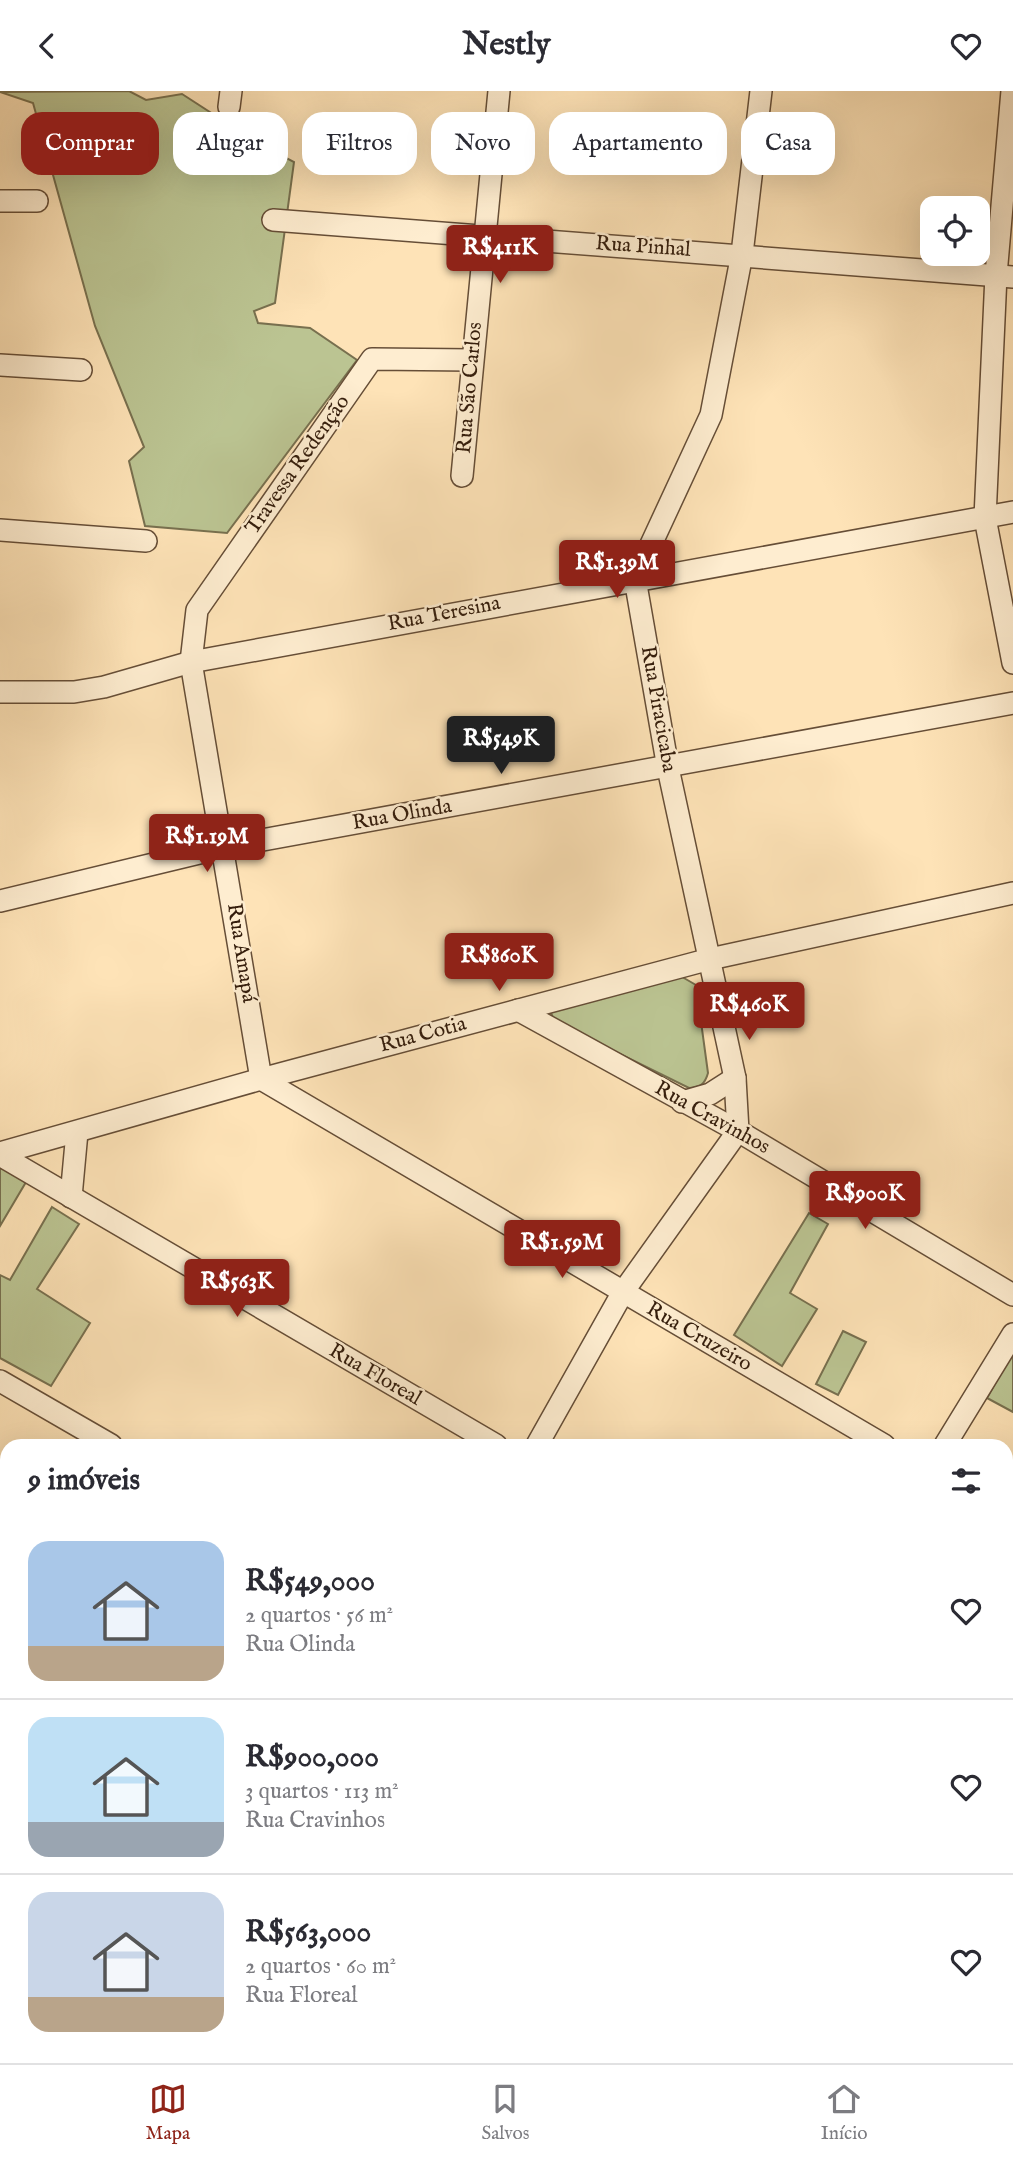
<!DOCTYPE html>
<html lang="pt">
<head>
<meta charset="utf-8">
<style>
	:root { --surface:#fff; --page:#f7f7f7; --text:#2b2b33; --muted:#7c7c81; --line:#e1e1e2; --accent:#8f2418 }
	body { margin:0; font-family:"IM FELL English",serif; background:var(--page); color:var(--text); height:100vh; display:flex; flex-direction:column; font-size:26px; white-space:nowrap }
	* { box-sizing:border-box; margin:0 }
	p { font-size:23px; color:var(--muted) }
	.icon { flex:none; width:38px; height:38px; fill:none; stroke:currentColor; stroke-width:2; stroke-linecap:round; stroke-linejoin:round }
	.map { position:relative; flex:1; overflow:hidden }
	.drawer { position:absolute; left:0px; top:1348px; width:1013px; height:625px; display:flex; flex-direction:column; background:var(--surface); border-radius:21px 21px 0 0; box-shadow:0 7px 28px #0002 }
	.drawer>* { flex:none }
	.banner { position:absolute; left:21px; top:21px; width:971px; height:63px; display:flex; gap:14px }
	.buttons { position:absolute; left:920px; top:105px; display:grid; gap:14px }
	.buttons a { display:grid; place-items:center; width:70px; height:70px; border-radius:14px; background:var(--surface); box-shadow:0 7px 28px #0002; font-size:35px }
	.price { position:absolute; translate:-50% -60px; padding:0 16px; border-radius:7px; background:var(--accent); color:#fff; font-size:23px; line-height:46px; filter:drop-shadow(0 2px 4px #0008) }
	.price::after { content:''; position:absolute; left:50%; top:42px; width:21px; height:16px; margin-left:-10px; background:inherit; clip-path:polygon(0 0,100% 0,50% 100%) }
	.price.selected { background:#222; color:#fff }
	ul { padding:0; list-style:none }
	li { display:flex; align-items:center; gap:21px; height:175px; padding:0 28px }
	li+li { border-top:2px solid var(--line) }
	li span { display:grid; place-items:center; flex:none; width:196px; height:140px; border-radius:21px; color:#555 }
	li>.icon { margin-inline-start:auto }
	span .icon { width:84px; height:84px; fill:#fffc; stroke-width:1 }
	li b { font-size:30px }
	h2 { display:flex; justify-content:space-between; align-items:center; height:84px; padding:0 28px; font-size:30px }
	.tag { padding:0 24px; border-radius:21px; background:var(--surface); box-shadow:0 7px 28px #0002; font-size:24px; line-height:63px }
	.tag.selected { background:var(--accent); color:#fff }
	header { display:flex; justify-content:space-between; align-items:center; height:91px; padding:0 28px; background:var(--surface); font-size:32px; font-weight:700 }
	.dock { display:flex; justify-content:space-around; align-items:center; height:98px; border-top:2px solid var(--line); background:var(--surface); font-size:19px; color:var(--muted) }
	.dock a { display:grid; justify-items:center; gap:4px }
	.dock .selected { color:var(--accent) }
	.map>svg:first-child { display:block }
	.green { fill:#bbc492; stroke:#78704f; stroke-width:2 }
	.lines { fill:none; stroke-linecap:round; stroke-linejoin:round }
	.minor-casing { stroke:#664e37; stroke-width:24 }
	.minor { stroke:#feedd0; stroke-width:21 }
	.labels { text-anchor:middle; dominant-baseline:central; stroke-width:5; stroke-linejoin:round; paint-order:stroke }
	.street-label { font-size:21px; fill:#341d0c; stroke:#feedd0 }
</style>
</head>
<body>
<header><svg class="icon" aria-label="back" viewBox="0 0 24 24"><path d="M15 5l-7 7 7 7"/></svg>Nestly<svg class="icon" aria-label="heart" viewBox="0 0 24 24"><path d="M12 20l-8-8c-3-5 5-10 8-4 3-6 11-1 8 4z"/></svg></header>
<div class="map">
<svg width="1013" height="1972" viewBox="0 0 1013 1972">
	<rect width="100%" height="100%" fill="#fee3b7"/>
	<filter id="stains"><feTurbulence type="fractalNoise" baseFrequency=".00286" numOctaves="4"/><feColorMatrix values="0 0 0 0 .2 0 0 0 0 .09 0 0 0 0 .02 0 0 0 .5 -.17"/></filter>
	<radialGradient id="worn" r=".72"><stop offset=".6" stop-color="#630" stop-opacity="0"/><stop offset="1" stop-color="#630" stop-opacity=".3"/></radialGradient>
	<g class="green">
		<path d="M129,0L146,9L182,3L256,51L294,71L275,212L254,220L258,232L310,237L357,269L227,442L145,435L129,370L144,356L95,235L33,12L0,1Z"/>
		<path d="M677,883L696,894L708,982C705,993 700,997 689,997L555,931L551,922L556,915Z"/>
		<path d="M0,1076L26,1091L0,1135Z"/>
		<path d="M52,1116L79,1133L37,1198L90,1232L51,1295L0,1267V1184L10,1189Z"/>
		<path d="M809,1122L828,1133L790,1202L817,1218L782,1275L734,1244Z"/>
		<path d="M843,1240L866,1251L838,1304L816,1293Z"/>
		<path d="M1013,1260V1321L987,1307Z"/>
		<path d="M1013,1794V1846L1006,1858V1806Z"/>
		<path d="M1013,1887V1958L1004,1972H963L967,1965H1006V1898Z"/>
		<path d="M914,1965H945L941,1972H911Z"/>
	</g>
	<g class="lines">
		<defs>
			<g id="minor">
				<path d="M1012,0L996,184L985,427L1013,572"/>
				<path d="M229,16L231,0"/>
				<path d="M0,110H37"/>
				<path d="M273,129L1013,186"/>
				<path d="M472,269L372,268L197,519L191,571L261,988L884,1354"/>
				<path d="M0,274L81,279"/>
				<path d="M462,385L499,0"/>
				<path d="M0,439L146,450"/>
				<path d="M0,601H74L104,596L191,571L1013,421"/>
				<path d="M0,810L224,756L1013,612"/>
				<path d="M518,919L738,1040L1013,1204"/>
				<path d="M682,1011L710,1003L735,987"/>
				<path d="M738,1040L735,987L668,677L635,488L711,324L742,163L761,0"/>
				<path d="M0,1062L261,988L710,868L1013,802"/>
				<path d="M0,1064L496,1354"/>
				<path d="M71,1106L77,1041"/>
				<path d="M0,1290L111,1354"/>
				<path d="M537,1354L623,1201L738,1040"/>
				<path d="M945,1354L1013,1243"/>
				<path d="M0,1504L7,1508"/>
				<path d="M1006,1520L1013,1509"/>
				<path d="M1006,1648L1013,1652"/>
				<path d="M0,1729L7,1733"/>
				<path d="M1006,1783L1013,1771"/>
				<path d="M1006,1879L1013,1868"/>
				<path d="M0,1952L7,1956"/>
				<path d="M24,1965L36,1972"/>
				<path d="M414,1965L426,1972"/>
				<path d="M798,1965L810,1972"/>
				<path d="M181,1972L185,1965"/>
				<path d="M584,1972L588,1965"/>
				<path d="M744,1972L748,1965"/>
				<path d="M897,1972L901,1965"/>
				<path d="M951,1972L955,1965"/>
			</g>
		</defs>
		<use href="#minor" class="minor-casing"/>
		<use href="#minor" class="minor"/>
	</g>
	<g class="labels">
		<g class="street-label">
			<text transform="translate(643 156) rotate(4)">Rua Pinhal</text>
			<text transform="translate(470 297) rotate(-85)">Rua São Carlos</text>
			<text transform="translate(298 374) rotate(-55)">Travessa Redenção</text>
			<text transform="translate(444 523) rotate(-11)">Rua Teresina</text>
			<text transform="translate(658 618) rotate(80)">Rua Piracicaba</text>
			<text transform="translate(402 724) rotate(-10)">Rua Olinda</text>
			<text transform="translate(241 862) rotate(81)">Rua Amapá</text>
			<text transform="translate(423 944) rotate(-15)">Rua Cotia</text>
			<text transform="translate(712 1027) rotate(29)">Rua Cravinhos</text>
			<text transform="translate(699 1246) rotate(30)">Rua Cruzeiro</text>
			<text transform="translate(375 1284) rotate(30)">Rua Floreal</text>
		</g>
	</g>
	<rect width="100%" height="100%" filter="url(#stains)"/>
	<rect width="100%" height="100%" fill="url(#worn)"/>
</svg>
<div class="buttons">
<a><svg class="icon" aria-label="locate" viewBox="0 0 24 24"><circle cx="12" cy="12" r="6"/><path d="M12 2v4M12 18v4M2 12h4M18 12h4"/></svg></a>
</div>
<b class="price" style="left:500px;top:194px">R$411K</b>
<b class="price" style="left:617px;top:509px">R$1.39M</b>
<b class="price selected" style="left:501px;top:685px">R$549K</b>
<b class="price" style="left:207px;top:783px">R$1.19M</b>
<b class="price" style="left:499px;top:902px">R$860K</b>
<b class="price" style="left:749px;top:951px">R$460K</b>
<b class="price" style="left:865px;top:1140px">R$900K</b>
<b class="price" style="left:562px;top:1189px">R$1.59M</b>
<b class="price" style="left:237px;top:1228px">R$563K</b>
<div class="banner">
<a class="tag selected">Comprar</a>
<a class="tag">Alugar</a>
<a class="tag">Filtros</a>
<a class="tag">Novo</a>
<a class="tag">Apartamento</a>
<a class="tag">Casa</a>
</div>
<section class="drawer">
<h2>9 imóveis<svg class="icon" aria-label="filters" viewBox="0 0 24 24"><path d="M4 7h16M4 17h16"/><circle cx="9" cy="7" r="2"/><circle cx="15" cy="17" r="2"/></svg></h2>
<ul>
<li><span style="background:linear-gradient(#a9c7e8 75%,#b9a48a 0)"><svg class="icon" aria-label="home" viewBox="0 0 24 24"><path d="M3 11l9-7 9 7M6 9v11h12V9"/></svg></span><div><b>R$549,000</b><p>2 quartos · 56 m²</p><p>Rua Olinda</p></div><svg class="icon" aria-label="heart" viewBox="0 0 24 24"><path d="M12 20l-8-8c-3-5 5-10 8-4 3-6 11-1 8 4z"/></svg></li>
<li><span style="background:linear-gradient(#bfe0f5 75%,#9aa5b1 0)"><svg class="icon" aria-label="home" viewBox="0 0 24 24"><path d="M3 11l9-7 9 7M6 9v11h12V9"/></svg></span><div><b>R$900,000</b><p>3 quartos · 113 m²</p><p>Rua Cravinhos</p></div><svg class="icon" aria-label="heart" viewBox="0 0 24 24"><path d="M12 20l-8-8c-3-5 5-10 8-4 3-6 11-1 8 4z"/></svg></li>
<li><span style="background:linear-gradient(#c9d6e8 75%,#b9a48a 0)"><svg class="icon" aria-label="home" viewBox="0 0 24 24"><path d="M3 11l9-7 9 7M6 9v11h12V9"/></svg></span><div><b>R$563,000</b><p>2 quartos · 60 m²</p><p>Rua Floreal</p></div><svg class="icon" aria-label="heart" viewBox="0 0 24 24"><path d="M12 20l-8-8c-3-5 5-10 8-4 3-6 11-1 8 4z"/></svg></li>
</ul>
</section>
</div>
<nav class="dock">
<a class="selected"><svg class="icon" aria-label="map" viewBox="0 0 24 24"><path d="M3 6l6-2 6 2 6-2v14l-6 2-6-2-6 2zM9 4v14M15 6v14"/></svg>Mapa</a>
<a><svg class="icon" aria-label="saved" viewBox="0 0 24 24"><path d="M7 4h10v16l-5-4-5 4z"/></svg>Salvos</a>
<a><svg class="icon" aria-label="home" viewBox="0 0 24 24"><path d="M3 11l9-7 9 7M6 9v11h12V9"/></svg>Início</a>
</nav>
</body>
</html>
